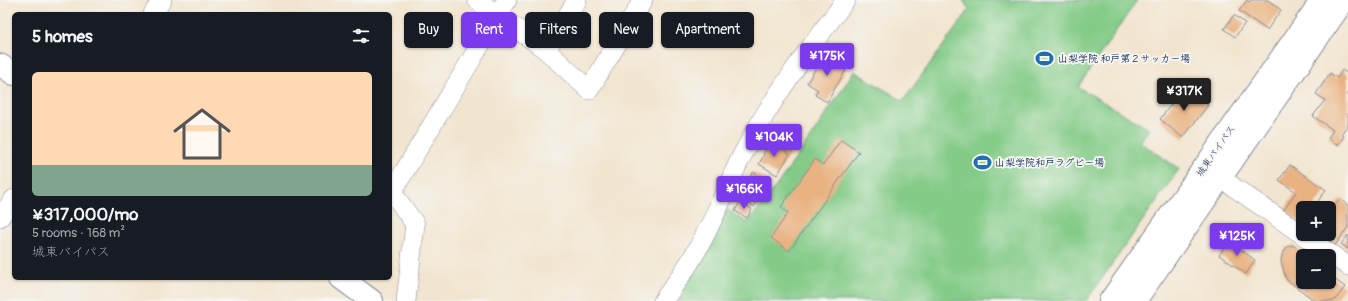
<!DOCTYPE html>
<html lang="en">
<head>
<meta charset="utf-8">
<style>
	:root { --surface:#171b24; --page:#20242c; --text:#f1f3f6; --muted:#9ea1a6; --accent:#7c3aed }
	body { margin:0; font-family:Pangolin,"Klee One",sans-serif; background:var(--page); color:var(--text); height:100vh; display:flex; flex-direction:column; font-size:15px; white-space:nowrap }
	* { box-sizing:border-box; margin:0 }
	p { font-size:13px; color:var(--muted) }
	.icon { flex:none; width:22px; height:22px; fill:none; stroke:currentColor; stroke-width:2; stroke-linecap:round; stroke-linejoin:round }
	.map { position:relative; flex:1; overflow:hidden }
	.drawer { position:absolute; left:12px; top:12px; width:380px; height:268px; display:flex; flex-direction:column; background:var(--surface); border-radius:6px; box-shadow:0 1px 3px #0004 }
	.drawer>* { flex:none }
	.top-card { position:absolute; left:404px; top:12px; width:380px; height:36px; display:flex; gap:8px }
	.tools { position:absolute; left:1296px; top:201px; display:grid; gap:8px }
	.tools a { display:grid; place-items:center; width:40px; height:40px; border-radius:6px; background:var(--surface); box-shadow:0 1px 3px #0004; font-size:20px }
	.price { position:absolute; translate:-50% -34px; padding:0 9px; border-radius:4px; background:var(--accent); color:#fff; font-size:13px; line-height:26px; filter:drop-shadow(0 1px 2px #0008) }
	.price::after { content:''; position:absolute; left:50%; top:24px; width:12px; height:9px; margin-left:-6px; background:inherit; clip-path:polygon(0 0,100% 0,50% 100%) }
	.price.active { background:#222; color:#fff }
	ul { padding:0; list-style:none }
	li { display:grid; align-content:center; gap:8px; height:212px; padding:0 20px }
	li span { display:grid; place-items:center; height:124px; border-radius:6px; color:#555 }
	li>.icon { margin-inline-start:auto }
	span .icon { width:72px; height:72px; fill:#fffc; stroke-width:1 }
	li b { font-size:17px }
	h2 { display:flex; justify-content:space-between; align-items:center; height:48px; padding:0 20px; font-size:17px }
	.pill { padding:0 14px; border-radius:6px; background:var(--surface); box-shadow:0 1px 3px #0004; font-size:14px; line-height:36px }
	.pill.active { background:var(--accent); color:#fff }
	.map>svg:first-child { display:block }
	.green { fill:#83cb87; stroke:#4f7d72 }
	.building { fill:#e9b281 }
	.lines { fill:none; stroke-linecap:round; stroke-linejoin:round }
	.minor-casing { stroke:#868a96; stroke-width:20 }
	.tertiary-casing { stroke:#868a96; stroke-width:24 }
	.trunk-casing { stroke:#868a96; stroke-width:24 }
	.minor { stroke:#fff; stroke-width:19 }
	.tertiary { stroke:#fff; stroke-width:22 }
	.trunk { stroke:#fff; stroke-width:22 }
	.labels { text-anchor:middle; dominant-baseline:central; stroke-width:3.5; stroke-linejoin:round; paint-order:stroke }
	.poi-label { font-size:10px; font-weight:bold; fill:#1b2f5e; stroke:#f6f6f2; text-anchor:start }
	.street-label { font-size:10px; fill:#1b2f5e; stroke:#f6f6f2 }
</style>
</head>
<body>
<div class="map">
<svg width="1348" height="301" viewBox="0 0 1348 301">
	<rect width="100%" height="100%" fill="#f6f6f2"/>
	<filter id="ink" filterUnits="userSpaceOnUse"><feTurbulence type="fractalNoise" baseFrequency=".025" numOctaves="2"/><feDisplacementMap in="SourceGraphic" scale="8" xChannelSelector="R" yChannelSelector="G"/><feConvolveMatrix kernelMatrix="1 2 1 2 8 2 1 2 1" color-interpolation-filters="sRGB"/></filter>
	<filter id="wash" filterUnits="userSpaceOnUse"><feTurbulence type="fractalNoise" baseFrequency=".012" numOctaves="4" result="noise"/><feDisplacementMap in="SourceGraphic" scale="16" xChannelSelector="R" yChannelSelector="G"/><feGaussianBlur stdDeviation="0.9" result="paint"/><feColorMatrix in="noise" values="0 0 0 0 0 0 0 0 0 0 0 0 0 0 0 0 0 1.4 0 .05"/><feComposite in="paint" operator="in"/></filter>
	<g filter="url(#wash)">
		<rect width="100%" height="100%" fill="#f2e5cf"/>
		<path class="green" d="M963,0H1137L1078,87L1149,129L1140,142L1179,169L1086,301H673C694,271 713,243 727,209L747,223C787,175 820,123 854,71L903,101L969,10Z"/>
		<g id="blocks">
			<g class="building">
				<path d="M1247,0L1249,2L1251,0H1268L1281,10L1267,30L1239,11Z"/>
				<path d="M1234,15L1245,23L1235,37L1224,29Z"/>
				<path d="M824,54L847,68L827,102L815,95L818,90L807,83Z"/>
				<path d="M1342,70L1348,74V125L1341,134L1344,136L1338,145L1328,138L1333,130L1313,116L1325,100L1316,94L1330,73L1337,78Z"/>
				<path d="M1185,87L1208,105L1183,138L1160,119Z"/>
				<path d="M841,140L859,152L789,251L771,238L788,213L781,207L815,159L823,165Z"/>
				<path d="M771,142L790,154L777,175L759,164L764,155L763,154Z"/>
				<path d="M1290,165L1326,190L1313,208H1303L1302,223L1284,210L1296,192L1279,180Z"/>
				<path d="M753,172L769,181L754,207L738,198Z"/>
				<path d="M1340,199L1348,205V227L1334,247L1318,234H1329V219L1332,215L1329,213Z"/>
				<path d="M740,202L752,209L747,218L735,211Z"/>
				<path d="M1348,235V249L1341,244Z"/>
				<path d="M1229,241L1255,260L1246,274L1219,255Z"/>
				<path d="M1293,245L1303,253V282H1329V275L1345,287L1334,301H1315L1286,279L1281,261L1282,255L1287,247Z"/>
			</g>
		</g>
	</g>
	<g filter="url(#ink)">
		<use href="#blocks" fill-opacity="0" stroke="#868a96" stroke-width="1"/>
		<g class="lines">
			<defs>
				<g id="minor">
					<path d="M477,0L546,50L577,0"/>
					<path d="M153,14L162,0"/>
					<path d="M546,50L589,90L643,0"/>
					<path d="M1209,170L1348,266"/>
					<path d="M0,217L14,199"/>
					<path d="M406,301L415,224L392,192L507,0"/>
					<path d="M663,301C675,284 688,267 698,248C717,215 729,179 747,146C775,94 810,47 846,0"/>
				</g>
				<g id="tertiary">
					<path d="M0,65L14,74"/>
					<path d="M341,278L372,301"/>
				</g>
				<g id="trunk">
					<path d="M1110,301L1322,0"/>
					<path d="M1135,301L1344,0"/>
				</g>
			</defs>
			<use href="#minor" class="minor-casing"/>
			<use href="#tertiary" class="tertiary-casing"/>
			<use href="#trunk" class="trunk-casing"/>
			<use href="#minor" class="minor"/>
			<use href="#tertiary" class="tertiary"/>
			<use href="#trunk" class="trunk"/>
		</g>
	</g>
	<defs>
		<symbol id="stadium-bare" viewBox="-9 -9 18 18"><path d="M0-5a6.5 5 0 1 0 0 10a6.5 5 0 1 0 0-10ZM-3.5-1.8h7v3.6h-7Z" fill="#1f6fb2" stroke="#f6f6f2" stroke-width="2.5" paint-order="stroke"/></symbol>
	</defs>
	<g fill-rule="evenodd">
		<use href="#stadium-bare" x="1032" y="46" width="25" height="25"/>
		<use href="#stadium-bare" x="970" y="150" width="25" height="25"/>
	</g>
	<g class="labels">
		<g class="poi-label">
			<text x="1058" y="59">山梨学院 和戸第２サッカー場</text>
			<text x="995" y="163">山梨学院和戸ラグビー場</text>
		</g>
		<g class="street-label">
			<text transform="translate(1216 151) rotate(-55)">城東バイパス</text>
		</g>
	</g>
</svg>
<div class="tools">
<a>+</a>
<a>−</a>
</div>
<b class="price" style="left:827px;top:77px">¥175K</b>
<b class="price active" style="left:1184px;top:112px">¥317K</b>
<b class="price" style="left:774px;top:158px">¥104K</b>
<b class="price" style="left:744px;top:210px">¥166K</b>
<b class="price" style="left:1237px;top:257px">¥125K</b>
<div class="top-card">
<a class="pill">Buy</a>
<a class="pill active">Rent</a>
<a class="pill">Filters</a>
<a class="pill">New</a>
<a class="pill">Apartment</a>
</div>
<section class="drawer">
<h2>5 homes<svg class="icon" aria-label="filters" viewBox="0 0 24 24"><path d="M4 7h16M4 17h16"/><circle cx="9" cy="7" r="2"/><circle cx="15" cy="17" r="2"/></svg></h2>
<ul>
<li><span style="background:linear-gradient(#ffd9b3 75%,#7fa58c 0)"><svg class="icon" aria-label="home" viewBox="0 0 24 24"><path d="M3 11l9-7 9 7M6 9v11h12V9"/></svg></span><div><b>¥317,000/mo</b><p>5 rooms · 168 m²</p><p>城東バイパス</p></div></li>
</ul>
</section>
</div>
</body>
</html>
